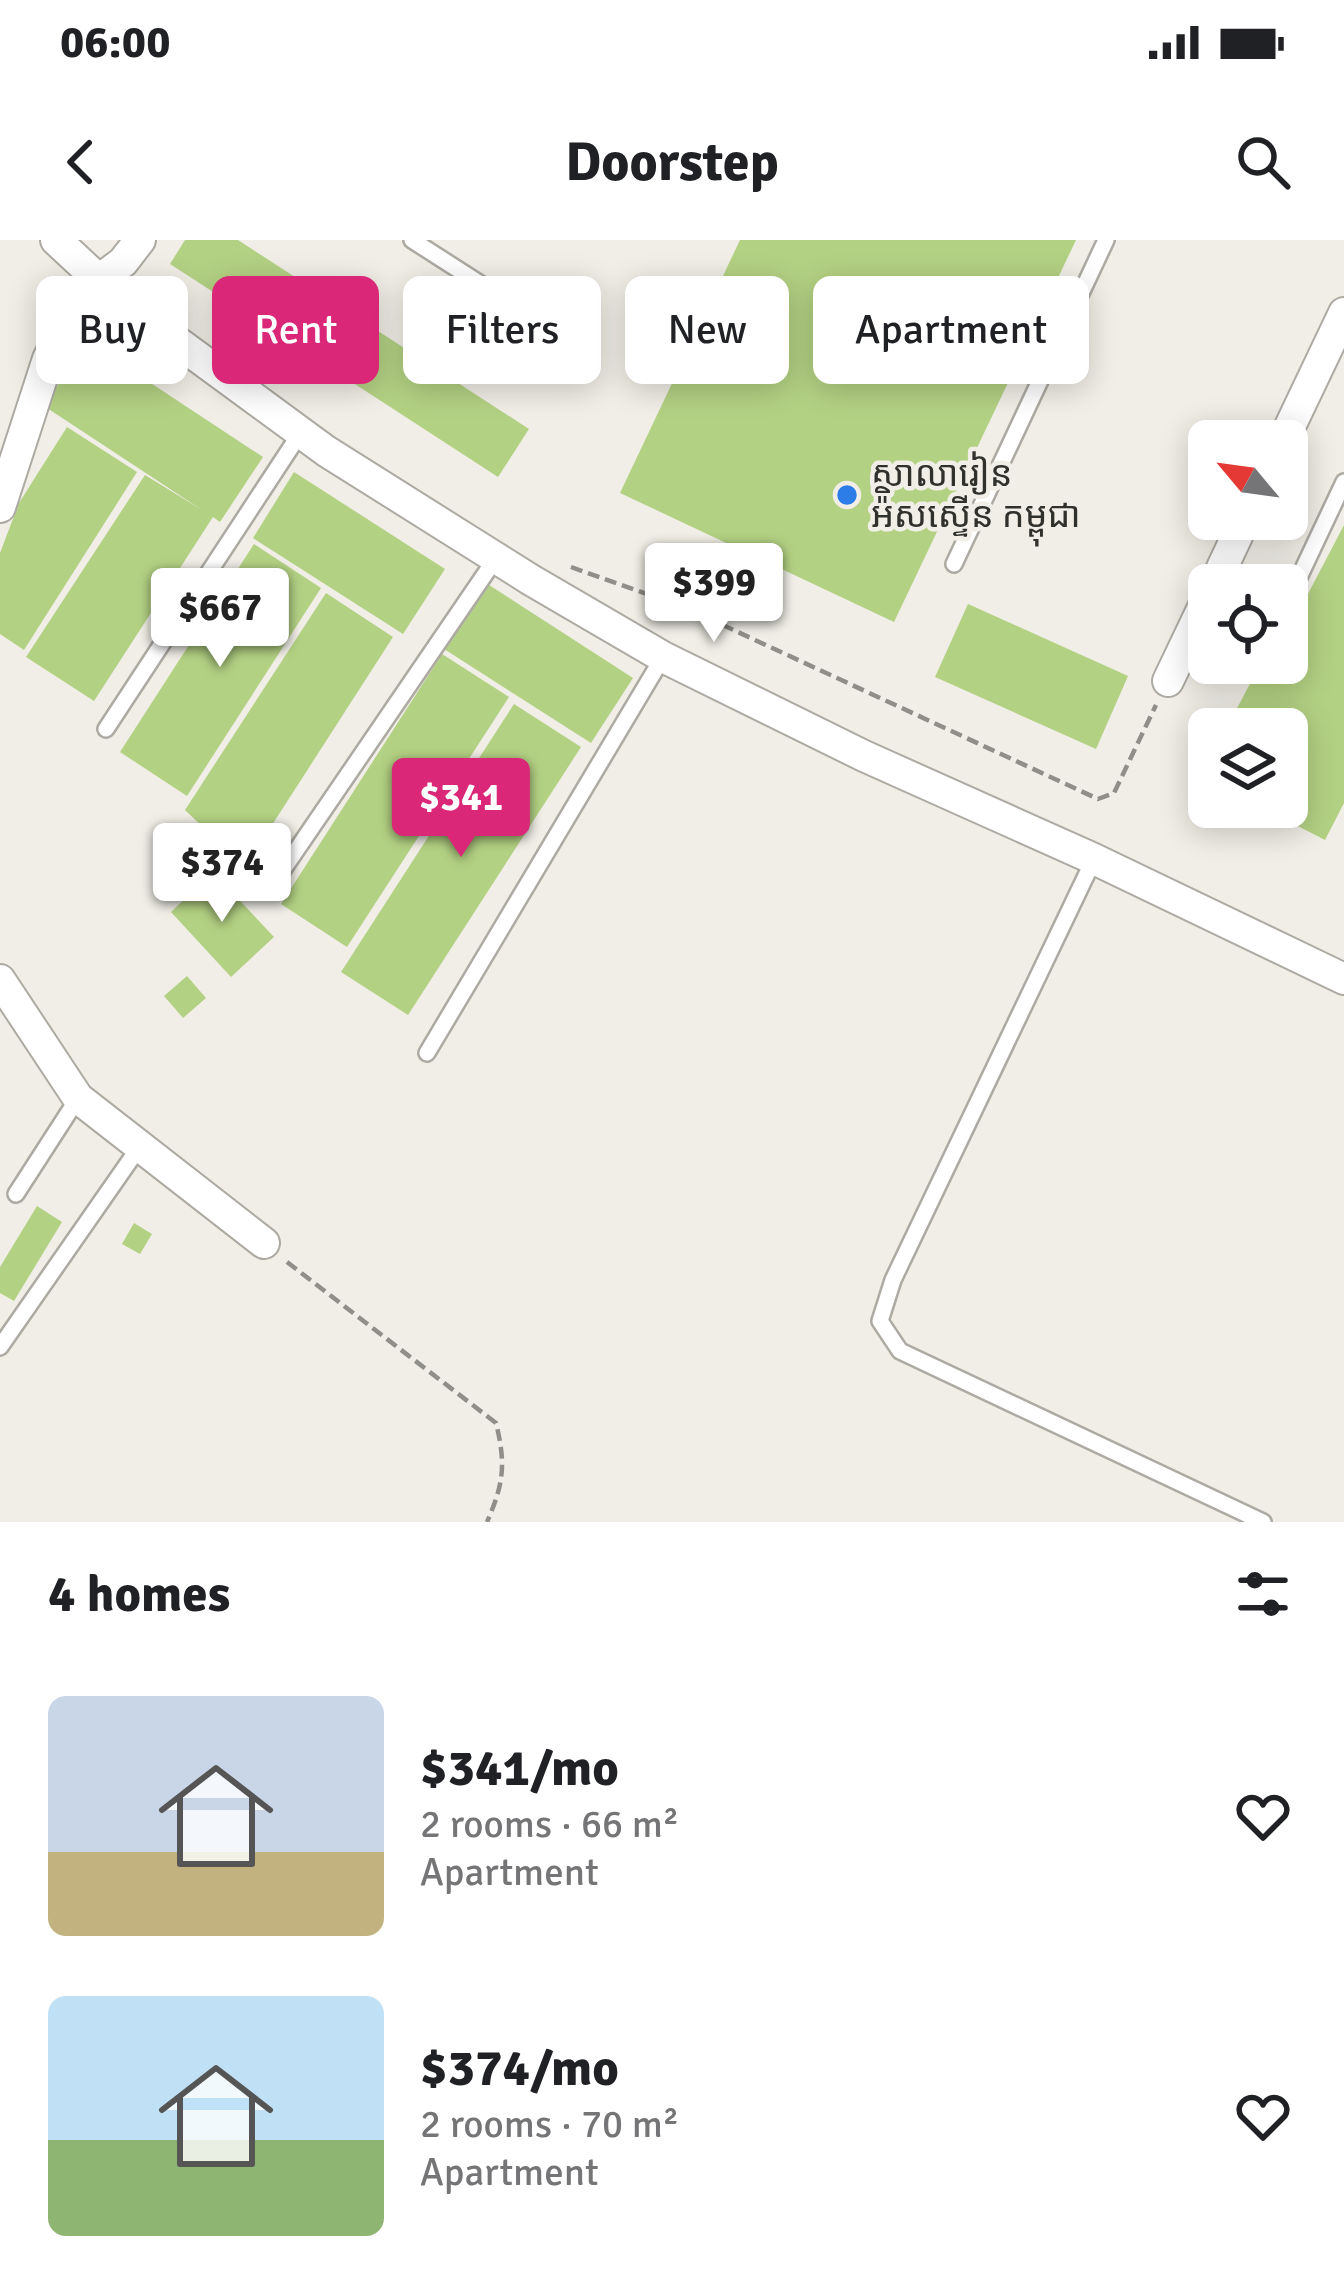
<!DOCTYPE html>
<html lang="en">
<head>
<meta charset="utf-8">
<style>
	:root { --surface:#fff; --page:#f6f6f6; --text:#202124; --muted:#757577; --accent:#db2777 }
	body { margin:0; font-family:Signika,"Noto Sans Khmer",sans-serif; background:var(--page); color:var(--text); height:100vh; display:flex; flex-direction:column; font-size:45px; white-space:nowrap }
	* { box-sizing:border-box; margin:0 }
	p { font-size:39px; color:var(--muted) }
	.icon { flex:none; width:66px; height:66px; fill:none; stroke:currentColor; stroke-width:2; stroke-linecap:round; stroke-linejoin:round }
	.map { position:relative; height:1282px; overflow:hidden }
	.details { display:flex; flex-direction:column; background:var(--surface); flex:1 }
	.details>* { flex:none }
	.hud { position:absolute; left:36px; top:36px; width:1272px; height:108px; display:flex; gap:24px }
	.needle { width:78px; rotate:299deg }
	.fabs { position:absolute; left:1188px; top:180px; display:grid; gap:24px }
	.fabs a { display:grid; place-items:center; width:120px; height:120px; border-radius:18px; background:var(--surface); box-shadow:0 6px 30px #0003; font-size:60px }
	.price { position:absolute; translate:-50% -102px; padding:0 27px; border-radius:12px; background:#fff; color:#222; font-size:39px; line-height:78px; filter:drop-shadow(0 3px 6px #0008) }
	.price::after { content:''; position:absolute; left:50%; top:72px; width:36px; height:27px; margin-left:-18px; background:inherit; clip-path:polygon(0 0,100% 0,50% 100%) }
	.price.selected { background:var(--accent); color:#fff }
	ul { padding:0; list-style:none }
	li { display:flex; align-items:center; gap:36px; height:300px; padding:0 48px }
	li span { display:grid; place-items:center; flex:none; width:336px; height:240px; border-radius:18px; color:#555 }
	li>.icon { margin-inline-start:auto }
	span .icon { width:144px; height:144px; fill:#fffc; stroke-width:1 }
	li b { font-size:51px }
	h2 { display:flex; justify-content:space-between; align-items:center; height:144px; padding:0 48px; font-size:51px }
	.pill { padding:0 42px; border-radius:18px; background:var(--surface); box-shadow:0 6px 30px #0003; font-size:42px; line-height:108px }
	.pill.selected { background:var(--accent); color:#fff }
	.status { display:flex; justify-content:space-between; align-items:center; height:84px; padding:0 60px; background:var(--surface); direction:ltr }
	.status svg { height:33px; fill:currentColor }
	header { display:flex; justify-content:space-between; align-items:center; height:156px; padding:0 48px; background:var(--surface); font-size:54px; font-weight:700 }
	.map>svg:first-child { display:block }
	.building { fill:#b3d183 }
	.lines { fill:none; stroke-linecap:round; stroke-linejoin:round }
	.lane-casing { stroke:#adaaa3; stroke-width:20 }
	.street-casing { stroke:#adaaa3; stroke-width:34 }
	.path { stroke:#8f8e88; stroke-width:4.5; stroke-dasharray:12 6; stroke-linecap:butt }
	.lane { stroke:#fff; stroke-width:15 }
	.street { stroke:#fff; stroke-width:30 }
	.poi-dot { fill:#2c7de8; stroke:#f0eee6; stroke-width:4.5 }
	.labels { text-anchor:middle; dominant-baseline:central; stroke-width:9; stroke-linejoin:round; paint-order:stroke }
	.poi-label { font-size:36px; fill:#30302d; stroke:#f0eee6; text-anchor:start }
</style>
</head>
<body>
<div class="status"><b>06:00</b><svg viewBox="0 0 49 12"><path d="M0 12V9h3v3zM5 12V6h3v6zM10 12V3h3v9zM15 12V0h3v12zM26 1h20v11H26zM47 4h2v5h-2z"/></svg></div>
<header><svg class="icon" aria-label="back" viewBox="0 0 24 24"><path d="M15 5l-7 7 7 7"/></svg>Doorstep<svg class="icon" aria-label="search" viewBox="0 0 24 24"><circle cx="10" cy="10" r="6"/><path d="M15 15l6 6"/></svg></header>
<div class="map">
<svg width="1344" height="1282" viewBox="0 0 1344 1282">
	<rect width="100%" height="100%" fill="#f0eee6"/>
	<g class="building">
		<path d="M185,0H238L529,189L498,237L170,24Z"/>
		<path d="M740,0H1076L894,382L620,253Z"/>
		<path d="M87,101L263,217L220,282L213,277L94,461L26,417L145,235L202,270L44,166Z"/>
		<path d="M67,187L137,232L24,410L0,394V313L19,263Z"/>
		<path d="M294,232L445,329L403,394L253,298Z"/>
		<path d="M1344,285V563L1325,600L1261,567H1287V489H1226L1261,423H1287V394Z"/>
		<path d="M254,304L321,348L187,556L120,512Z"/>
		<path d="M483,341L633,438L591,503L441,407Z"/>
		<path d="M326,353L393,397L245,627L185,570Z"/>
		<path d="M968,364L1128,436L1096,509L935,437Z"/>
		<path d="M442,414L509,457L347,707L281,664Z"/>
		<path d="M514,464L581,507L408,775L341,732Z"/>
		<path d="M213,632L274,697L231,737L171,672Z"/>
		<path d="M187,736L206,758L183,778L164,756Z"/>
		<path d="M37,966L62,982L14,1061L0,1053V1027Z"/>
		<path d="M134,983L152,994L140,1014L122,1004Z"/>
	</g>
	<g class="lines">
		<defs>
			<g id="lane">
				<path d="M412,0L535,79"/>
				<path d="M954,324L1106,0"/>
				<path d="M1287,363L1344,242"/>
				<path d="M106,489L301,192"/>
				<path d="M1094,619L893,1040L880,1081L900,1111L1263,1282"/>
				<path d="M278,637L496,318"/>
				<path d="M427,813L663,417"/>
				<path d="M16,954L78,858"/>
				<path d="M0,1107L140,906"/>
			</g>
			<g id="street">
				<path d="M56,0L99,40L123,22L140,0"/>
				<path d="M1283,201L1344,73"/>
				<path d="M0,267L48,119L73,68L99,40L146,79L326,211L531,340L663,417L864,516L1094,619L1344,739"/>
				<path d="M1214,345L1245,279"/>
				<path d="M1168,441L1209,355"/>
				<path d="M0,740L78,858L264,1003"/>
			</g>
		</defs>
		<use href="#lane" class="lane-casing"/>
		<use href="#street" class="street-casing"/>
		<g class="path">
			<path d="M571,327L686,368L1098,559L1114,553L1156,465"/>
			<path d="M287,1022L496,1183C506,1224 504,1243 487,1282"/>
		</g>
		<use href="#lane" class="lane"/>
		<use href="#street" class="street"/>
	</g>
	<circle class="poi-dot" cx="847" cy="255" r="12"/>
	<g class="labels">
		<g class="poi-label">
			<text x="871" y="234">សាលារៀន<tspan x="871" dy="41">អ៉ិសស្ទើន កម្ពុជា</tspan></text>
		</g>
	</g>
</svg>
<div class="fabs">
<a><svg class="needle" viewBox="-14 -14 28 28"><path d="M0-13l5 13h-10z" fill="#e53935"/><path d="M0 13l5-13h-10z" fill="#757577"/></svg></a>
<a><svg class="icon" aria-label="locate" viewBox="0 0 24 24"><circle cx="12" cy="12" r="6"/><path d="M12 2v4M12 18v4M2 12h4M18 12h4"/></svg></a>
<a><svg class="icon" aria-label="layers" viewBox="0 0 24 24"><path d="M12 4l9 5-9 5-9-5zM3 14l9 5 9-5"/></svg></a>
</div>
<b class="price" style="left:714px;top:405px">$399</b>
<b class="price" style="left:220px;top:430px">$667</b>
<b class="price selected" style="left:461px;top:620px">$341</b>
<b class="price" style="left:222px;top:685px">$374</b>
<div class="hud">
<a class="pill">Buy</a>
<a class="pill selected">Rent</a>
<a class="pill">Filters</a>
<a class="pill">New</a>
<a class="pill">Apartment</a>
</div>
</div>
<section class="details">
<h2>4 homes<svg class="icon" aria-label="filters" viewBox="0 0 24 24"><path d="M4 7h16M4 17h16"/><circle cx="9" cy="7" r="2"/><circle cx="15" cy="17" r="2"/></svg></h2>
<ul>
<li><span style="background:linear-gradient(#c9d6e8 65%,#c2b280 0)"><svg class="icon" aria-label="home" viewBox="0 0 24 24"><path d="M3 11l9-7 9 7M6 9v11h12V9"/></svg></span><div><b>$341/mo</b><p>2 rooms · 66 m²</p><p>Apartment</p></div><svg class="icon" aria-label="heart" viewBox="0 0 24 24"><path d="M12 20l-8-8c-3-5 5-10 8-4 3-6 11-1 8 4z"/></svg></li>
<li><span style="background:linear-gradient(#bfe0f5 60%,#8fb573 0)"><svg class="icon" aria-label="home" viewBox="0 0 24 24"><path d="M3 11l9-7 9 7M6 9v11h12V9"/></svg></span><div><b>$374/mo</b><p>2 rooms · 70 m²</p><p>Apartment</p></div><svg class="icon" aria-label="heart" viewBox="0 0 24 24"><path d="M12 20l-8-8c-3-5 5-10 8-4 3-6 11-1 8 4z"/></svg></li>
</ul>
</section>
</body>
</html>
